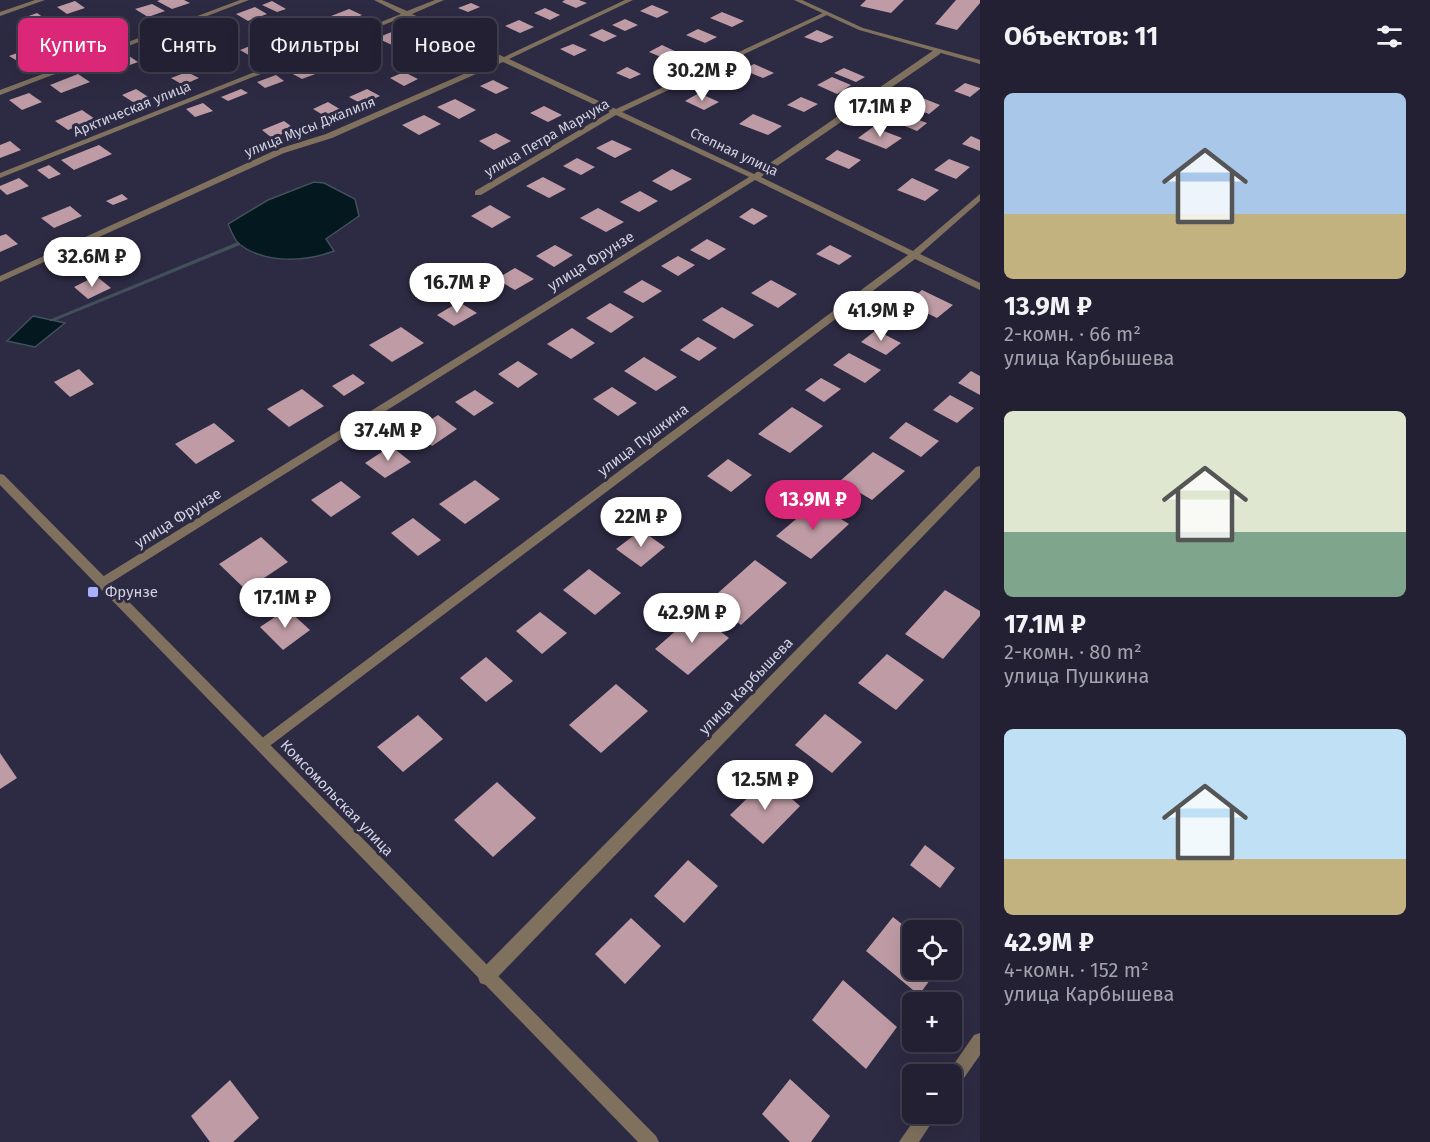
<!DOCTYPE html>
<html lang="ru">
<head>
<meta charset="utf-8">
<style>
	:root { --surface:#222032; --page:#2e2d3e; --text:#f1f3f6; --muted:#a2a3ac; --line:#3f3e4d; --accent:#db2777 }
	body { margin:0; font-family:"Fira Sans",sans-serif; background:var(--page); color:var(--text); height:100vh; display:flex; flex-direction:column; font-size:22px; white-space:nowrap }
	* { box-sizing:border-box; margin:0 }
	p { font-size:20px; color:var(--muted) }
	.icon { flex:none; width:33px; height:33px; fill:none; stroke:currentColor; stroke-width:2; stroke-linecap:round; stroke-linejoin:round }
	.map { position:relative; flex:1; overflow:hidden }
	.side { display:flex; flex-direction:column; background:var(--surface); width:450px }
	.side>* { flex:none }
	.hud { position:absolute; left:18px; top:18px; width:570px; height:54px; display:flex; gap:12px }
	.tools { position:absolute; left:902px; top:920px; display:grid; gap:12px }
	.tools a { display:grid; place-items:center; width:60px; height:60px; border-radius:9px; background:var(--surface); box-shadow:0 6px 24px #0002,0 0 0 2px var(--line); font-size:30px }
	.price { position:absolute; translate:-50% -51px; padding:0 14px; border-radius:21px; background:#fff; color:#222; font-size:20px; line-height:39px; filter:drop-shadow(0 2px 3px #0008) }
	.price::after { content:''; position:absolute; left:50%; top:36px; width:18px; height:14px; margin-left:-9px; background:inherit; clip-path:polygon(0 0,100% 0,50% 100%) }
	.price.active { background:var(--accent); color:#fff }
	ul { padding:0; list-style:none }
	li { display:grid; align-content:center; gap:12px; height:318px; padding:0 24px }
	li span { display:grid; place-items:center; height:186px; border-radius:9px; color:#555 }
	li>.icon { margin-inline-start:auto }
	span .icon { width:108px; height:108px; fill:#fffc; stroke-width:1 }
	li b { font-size:26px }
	h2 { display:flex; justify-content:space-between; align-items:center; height:72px; padding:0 24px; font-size:26px }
	.tag { padding:0 21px; border-radius:9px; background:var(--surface); box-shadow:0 6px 24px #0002,0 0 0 2px var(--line); font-size:21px; line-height:54px }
	.tag.active { background:var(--accent); color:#fff }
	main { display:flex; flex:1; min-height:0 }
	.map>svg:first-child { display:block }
	.water { fill:#04181f; stroke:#425059; stroke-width:1.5 }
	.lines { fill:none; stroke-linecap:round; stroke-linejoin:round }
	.stream { fill:#425059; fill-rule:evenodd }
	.building { fill:#bf9ca5 }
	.minor { fill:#7f715e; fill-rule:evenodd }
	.tertiary { fill:#7f715e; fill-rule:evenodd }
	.poi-dot { fill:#a9b0fc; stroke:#2d2a43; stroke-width:2 }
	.labels { text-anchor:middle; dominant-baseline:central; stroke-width:6; stroke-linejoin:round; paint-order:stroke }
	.far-street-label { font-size:14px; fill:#d2d1e1; stroke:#2d2a43 }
	.street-label { font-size:15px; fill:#d2d1e1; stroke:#2d2a43 }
	.poi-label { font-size:15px; fill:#d2d1e1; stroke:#2d2a43; text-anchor:start }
</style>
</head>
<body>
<main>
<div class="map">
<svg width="980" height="1142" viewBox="0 0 980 1142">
	<rect width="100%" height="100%" fill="#2d2a43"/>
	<g class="water">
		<path d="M314,182L324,183L355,199L359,216L326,239L334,251C305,262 265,264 239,244C234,240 231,230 228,224L268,200Z"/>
		<path d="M33,316L65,323L35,347L7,341Z"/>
	</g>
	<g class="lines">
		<path class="stream" d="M238,242L240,243V245L54,321H50L49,320Z"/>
	</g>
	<g class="building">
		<path d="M160,0H184L190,3L172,9L157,1Z"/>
		<path d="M565,0H579L587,3L576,8L562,2Z"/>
		<path d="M866,0H904L891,13L860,6Z"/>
		<path d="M956,0H980V3L957,30L935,24Z"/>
		<path d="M75,1L85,8L67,14L57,7Z"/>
		<path d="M272,1L286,9L277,12L262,5Z"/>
		<path d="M471,3L480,7L468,12L458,8Z"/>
		<path d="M152,4L165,11L148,17L135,9Z"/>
		<path d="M652,5L669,12L657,18L640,11Z"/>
		<path d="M255,7L267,14L248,21L236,14Z"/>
		<path d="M545,8L560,15L550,20L534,13Z"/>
		<path d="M349,9L362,15L339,25L326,18Z"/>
		<path d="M722,12L744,21L732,27L710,18Z"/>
		<path d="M37,13L47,20L36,24L26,17Z"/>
		<path d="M625,19L638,25L625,31L612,25Z"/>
		<path d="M519,20L534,27L520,33L505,26Z"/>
		<path d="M106,23L117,30L98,37L87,30Z"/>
		<path d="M217,23L228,29L211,35L199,29Z"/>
		<path d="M291,28L308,36L290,43L273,35Z"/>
		<path d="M602,29L617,36L604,42L589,35Z"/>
		<path d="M698,29L717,37L705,43L686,35Z"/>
		<path d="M817,30L834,37L821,43L804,37Z"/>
		<path d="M394,31L409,38L392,45L377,38Z"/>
		<path d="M76,34L86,40L67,47L56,40Z"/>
		<path d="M182,36L196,43L179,50L166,42Z"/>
		<path d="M255,44L267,51L252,57L240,50Z"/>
		<path d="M573,44L587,50L574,56L560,49Z"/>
		<path d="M662,45L681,54L668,60L649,52Z"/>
		<path d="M28,49L40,56L21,63L9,56Z"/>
		<path d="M336,54L349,61L337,67L323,60Z"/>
		<path d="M129,56L138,62L119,69L110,63Z"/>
		<path d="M445,57L457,63L442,70L430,64Z"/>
		<path d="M225,60L234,65L217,72L208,67Z"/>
		<path d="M754,64L774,73L763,78L743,70Z"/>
		<path d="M306,67L318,73L302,79L291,73Z"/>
		<path d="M627,67L641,74L630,79L616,73Z"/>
		<path d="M844,68L865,77L856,82L834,73Z"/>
		<path d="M187,72L199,78L183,85L171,78Z"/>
		<path d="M404,72L418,79L404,86L390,78Z"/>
		<path d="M78,74L90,82L61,93L50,85Z"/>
		<path d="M276,75L284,81L265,88L257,82Z"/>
		<path d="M832,77L851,85L837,94L817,85Z"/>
		<path d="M493,80L509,88L496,94L480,86Z"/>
		<path d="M965,83L980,88V89L970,97L954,91Z"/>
		<path d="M136,89L150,98L136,104L122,95Z"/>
		<path d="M241,89L248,93L228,101L221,97Z"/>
		<path d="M367,89L380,96L362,104L349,97Z"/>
		<path d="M29,93L42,102L22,110L9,100Z"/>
		<path d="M699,93L719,102L704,110L685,101Z"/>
		<path d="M801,97L818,104L804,112L787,105Z"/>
		<path d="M920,97L940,105L929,114L907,106Z"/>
		<path d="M455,99L476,110L459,119L437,107Z"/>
		<path d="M328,102L343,111L328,118L313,109Z"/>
		<path d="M203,103L213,111L195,117L186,109Z"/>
		<path d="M544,106L562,115L548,122L530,113Z"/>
		<path d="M82,110L95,119L68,130L55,121Z"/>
		<path d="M753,114L782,126L768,135L739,124Z"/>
		<path d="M424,115L441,124L419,135L402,125Z"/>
		<path d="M906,115L927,123L917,131L895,122Z"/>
		<path d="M284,121L295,129L272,138L262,130Z"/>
		<path d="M873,127L902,138L886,149L858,138Z"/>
		<path d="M496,133L511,141L494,150L479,141Z"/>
		<path d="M971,136L980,140V151L962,144Z"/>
		<path d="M612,140L632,149L615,158L596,148Z"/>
		<path d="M10,141L21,150L0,158V145Z"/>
		<path d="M99,145L112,154L74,170L61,160Z"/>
		<path d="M837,150L861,160L849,169L825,159Z"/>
		<path d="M577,158L595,167L581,175L563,166Z"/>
		<path d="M949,159L970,167L956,179L934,170Z"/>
		<path d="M49,165L61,174L49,179L37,170Z"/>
		<path d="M672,169L692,179L671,191L652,181Z"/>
		<path d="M543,177L566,189L549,198L526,186Z"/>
		<path d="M19,178L29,186L7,195L0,189V186Z"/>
		<path d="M912,178L939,190L925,201L897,190Z"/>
		<path d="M640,191L658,201L639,212L620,202Z"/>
		<path d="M122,194L128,199L113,205L106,201Z"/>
		<path d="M490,205L511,217L492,228L471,216Z"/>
		<path d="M70,206L82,216L54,228L41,218Z"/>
		<path d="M598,208L624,222L606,232L580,218Z"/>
		<path d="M752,208L768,216L754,225L739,217Z"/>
		<path d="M6,234L18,244L0,252V236Z"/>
		<path d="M707,239L726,249L709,260L690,250Z"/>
		<path d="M555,245L573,255L554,267L536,256Z"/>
		<path d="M830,245L852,256L839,265L816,254Z"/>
		<path d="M678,256L695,265L678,276L661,266Z"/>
		<path d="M515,268L534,279L515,290L496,279Z"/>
		<path d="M96,276L111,288L88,299L74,287Z"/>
		<path d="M642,280L662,291L643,303L623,292Z"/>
		<path d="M771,280L797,294L778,308L751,293Z"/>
		<path d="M922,290L953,305L937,318L906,303Z"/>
		<path d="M459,302L477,313L454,326L437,315Z"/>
		<path d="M610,303L634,317L611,333L586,318Z"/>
		<path d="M722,307L754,325L734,339L702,320Z"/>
		<path d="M401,327L424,343L392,362L369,345Z"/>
		<path d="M572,328L595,343L571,359L547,344Z"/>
		<path d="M876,330L901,343L886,355L861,342Z"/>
		<path d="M698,337L717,348L699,361L680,350Z"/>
		<path d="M849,353L881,370L865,383L833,365Z"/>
		<path d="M644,357L677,377L656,391L624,371Z"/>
		<path d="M518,361L538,374L518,388L498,374Z"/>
		<path d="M79,369L94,384L70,397L54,382Z"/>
		<path d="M971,371L980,376V395L958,383Z"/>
		<path d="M353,374L365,383L344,396L332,386Z"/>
		<path d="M821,378L841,389L824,402L805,390Z"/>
		<path d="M612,387L637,403L618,416L593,399Z"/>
		<path d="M302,389L324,406L289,427L267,409Z"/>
		<path d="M475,390L494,403L474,416L455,402Z"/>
		<path d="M950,395L974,408L957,423L933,410Z"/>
		<path d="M792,407L823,426L790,453L758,434Z"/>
		<path d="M438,415L457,429L432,446L413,431Z"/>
		<path d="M906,422L939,441L921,457L889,438Z"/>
		<path d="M214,423L235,441L196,464L175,444Z"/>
		<path d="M391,446L411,462L385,478L365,463Z"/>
		<path d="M873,452L905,471L872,500L840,481Z"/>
		<path d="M728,459L752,475L731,492L707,476Z"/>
		<path d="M475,480L500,499L465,524L439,504Z"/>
		<path d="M341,481L361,497L331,517L311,500Z"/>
		<path d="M815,503L849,524L811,559L776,536Z"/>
		<path d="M413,518L441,540L418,556L391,533Z"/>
		<path d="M641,530L665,547L641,567L616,549Z"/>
		<path d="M261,537L288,562L246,590L219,564Z"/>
		<path d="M755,560L787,583L741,625L709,601Z"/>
		<path d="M589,569L621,593L595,615L563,590Z"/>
		<path d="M945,590L980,611V616L943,659L905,634Z"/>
		<path d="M287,609L310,630L283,650L260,627Z"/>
		<path d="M540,612L567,633L542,654L516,631Z"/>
		<path d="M696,613L729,638L688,675L655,649Z"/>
		<path d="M887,654L924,680L896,710L858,683Z"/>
		<path d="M486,657L513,681L486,702L460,678Z"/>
		<path d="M616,684L648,711L601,753L569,725Z"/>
		<path d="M825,714L862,742L832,773L795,745Z"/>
		<path d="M418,715L443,739L403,772L377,747Z"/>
		<path d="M0,753L17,778L0,789Z"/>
		<path d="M768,778L800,806L763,844L730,815Z"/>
		<path d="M497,782L536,818L493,857L454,820Z"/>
		<path d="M925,845L955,868L940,888L910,865Z"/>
		<path d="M688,860L718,886L684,923L654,896Z"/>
		<path d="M893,917L912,932V969H938L919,995L866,951Z"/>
		<path d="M631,918L661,946L625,984L595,954Z"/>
		<path d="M843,980L897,1027L866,1069L812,1020Z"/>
		<path d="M790,1079L830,1116L811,1142H790L762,1114Z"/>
		<path d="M230,1080L259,1118L233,1142H210L191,1116Z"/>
	</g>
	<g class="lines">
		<g class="minor">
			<path d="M35,0H45L0,16V12Z"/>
			<path d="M240,0H249L0,95V90Z"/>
			<path d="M374,0H382L407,11L435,0H444L412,14L504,57L625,0H633L509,59L616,109L823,13H827V15L622,112L754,174L934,50H940V54L761,177L913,251L980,194V201L920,254L980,283V290L915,259L263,751L258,749L256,745L258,741L908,255L755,180L107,585H99L97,582L99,579L749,177L616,115L481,195H475V191L610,112L503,62L332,138L284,153L0,282V276L278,149L326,134L498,59L406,16L0,178V173L401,14Z"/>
			<path d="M980,466V477L492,983L486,985L480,983L478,977L480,971L976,467Z"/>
			<path d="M980,1033V1055L957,1088L951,1090V1074H947L974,1035Z"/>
			<path d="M919,1113H938L919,1142H899Z"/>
		</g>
		<g class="tertiary">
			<path d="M794,0H802L863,28L980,60V64L859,30Z"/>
			<path d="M0,474L4,475L656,1136L659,1142H638L0,485Z"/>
		</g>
	</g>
	<rect class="poi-dot" x="87" y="586" width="12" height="12" rx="3"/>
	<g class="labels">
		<g class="far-street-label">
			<text transform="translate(132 109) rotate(-22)">Арктическая улица</text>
			<text transform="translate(310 127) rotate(-22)">улица Мусы Джалиля</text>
			<text transform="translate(547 138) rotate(-30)">улица Петра Марчука</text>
			<text transform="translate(734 152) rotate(25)">Степная улица</text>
		</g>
		<g class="street-label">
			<text transform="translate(591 261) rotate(-32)">улица Фрунзе</text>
			<text transform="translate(643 440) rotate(-37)">улица Пушкина</text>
			<text transform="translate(178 518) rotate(-32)">улица Фрунзе</text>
			<text transform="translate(746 686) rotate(-46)">улица Карбышева</text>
			<text transform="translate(337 798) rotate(46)">Комсомольская улица</text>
		</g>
		<g class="poi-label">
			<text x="105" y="592">Фрунзе</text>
		</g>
	</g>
</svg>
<div class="tools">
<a><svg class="icon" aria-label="locate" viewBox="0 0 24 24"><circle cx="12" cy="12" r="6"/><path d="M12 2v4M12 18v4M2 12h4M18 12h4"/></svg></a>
<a>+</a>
<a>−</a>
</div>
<b class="price" style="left:702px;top:102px">30.2M ₽</b>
<b class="price" style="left:880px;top:138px">17.1M ₽</b>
<b class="price" style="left:92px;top:288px">32.6M ₽</b>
<b class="price" style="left:457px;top:314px">16.7M ₽</b>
<b class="price" style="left:881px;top:342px">41.9M ₽</b>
<b class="price" style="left:388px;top:462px">37.4M ₽</b>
<b class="price active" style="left:813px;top:531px">13.9M ₽</b>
<b class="price" style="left:641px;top:548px">22M ₽</b>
<b class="price" style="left:285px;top:629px">17.1M ₽</b>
<b class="price" style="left:692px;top:644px">42.9M ₽</b>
<b class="price" style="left:765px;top:811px">12.5M ₽</b>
<div class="hud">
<a class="tag active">Купить</a>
<a class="tag">Снять</a>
<a class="tag">Фильтры</a>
<a class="tag">Новое</a>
</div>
</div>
<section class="side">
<h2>Объектов: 11<svg class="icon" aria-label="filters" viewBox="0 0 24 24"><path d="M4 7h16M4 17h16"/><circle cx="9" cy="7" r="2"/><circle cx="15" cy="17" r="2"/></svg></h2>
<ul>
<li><span style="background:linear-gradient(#a9c7e8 65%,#c2b280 0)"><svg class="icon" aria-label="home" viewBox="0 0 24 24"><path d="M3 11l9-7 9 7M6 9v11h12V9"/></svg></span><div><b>13.9M ₽</b><p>2-комн. · 66 m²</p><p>улица Карбышева</p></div></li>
<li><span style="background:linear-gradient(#dfe7d0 65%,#7fa58c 0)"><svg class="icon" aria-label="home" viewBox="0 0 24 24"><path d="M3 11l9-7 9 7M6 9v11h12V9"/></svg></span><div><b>17.1M ₽</b><p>2-комн. · 80 m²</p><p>улица Пушкина</p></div></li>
<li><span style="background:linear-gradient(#bfe0f5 70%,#c2b280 0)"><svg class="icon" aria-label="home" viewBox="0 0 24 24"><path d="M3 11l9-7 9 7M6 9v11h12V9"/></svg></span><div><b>42.9M ₽</b><p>4-комн. · 152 m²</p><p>улица Карбышева</p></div></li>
</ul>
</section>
</main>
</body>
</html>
